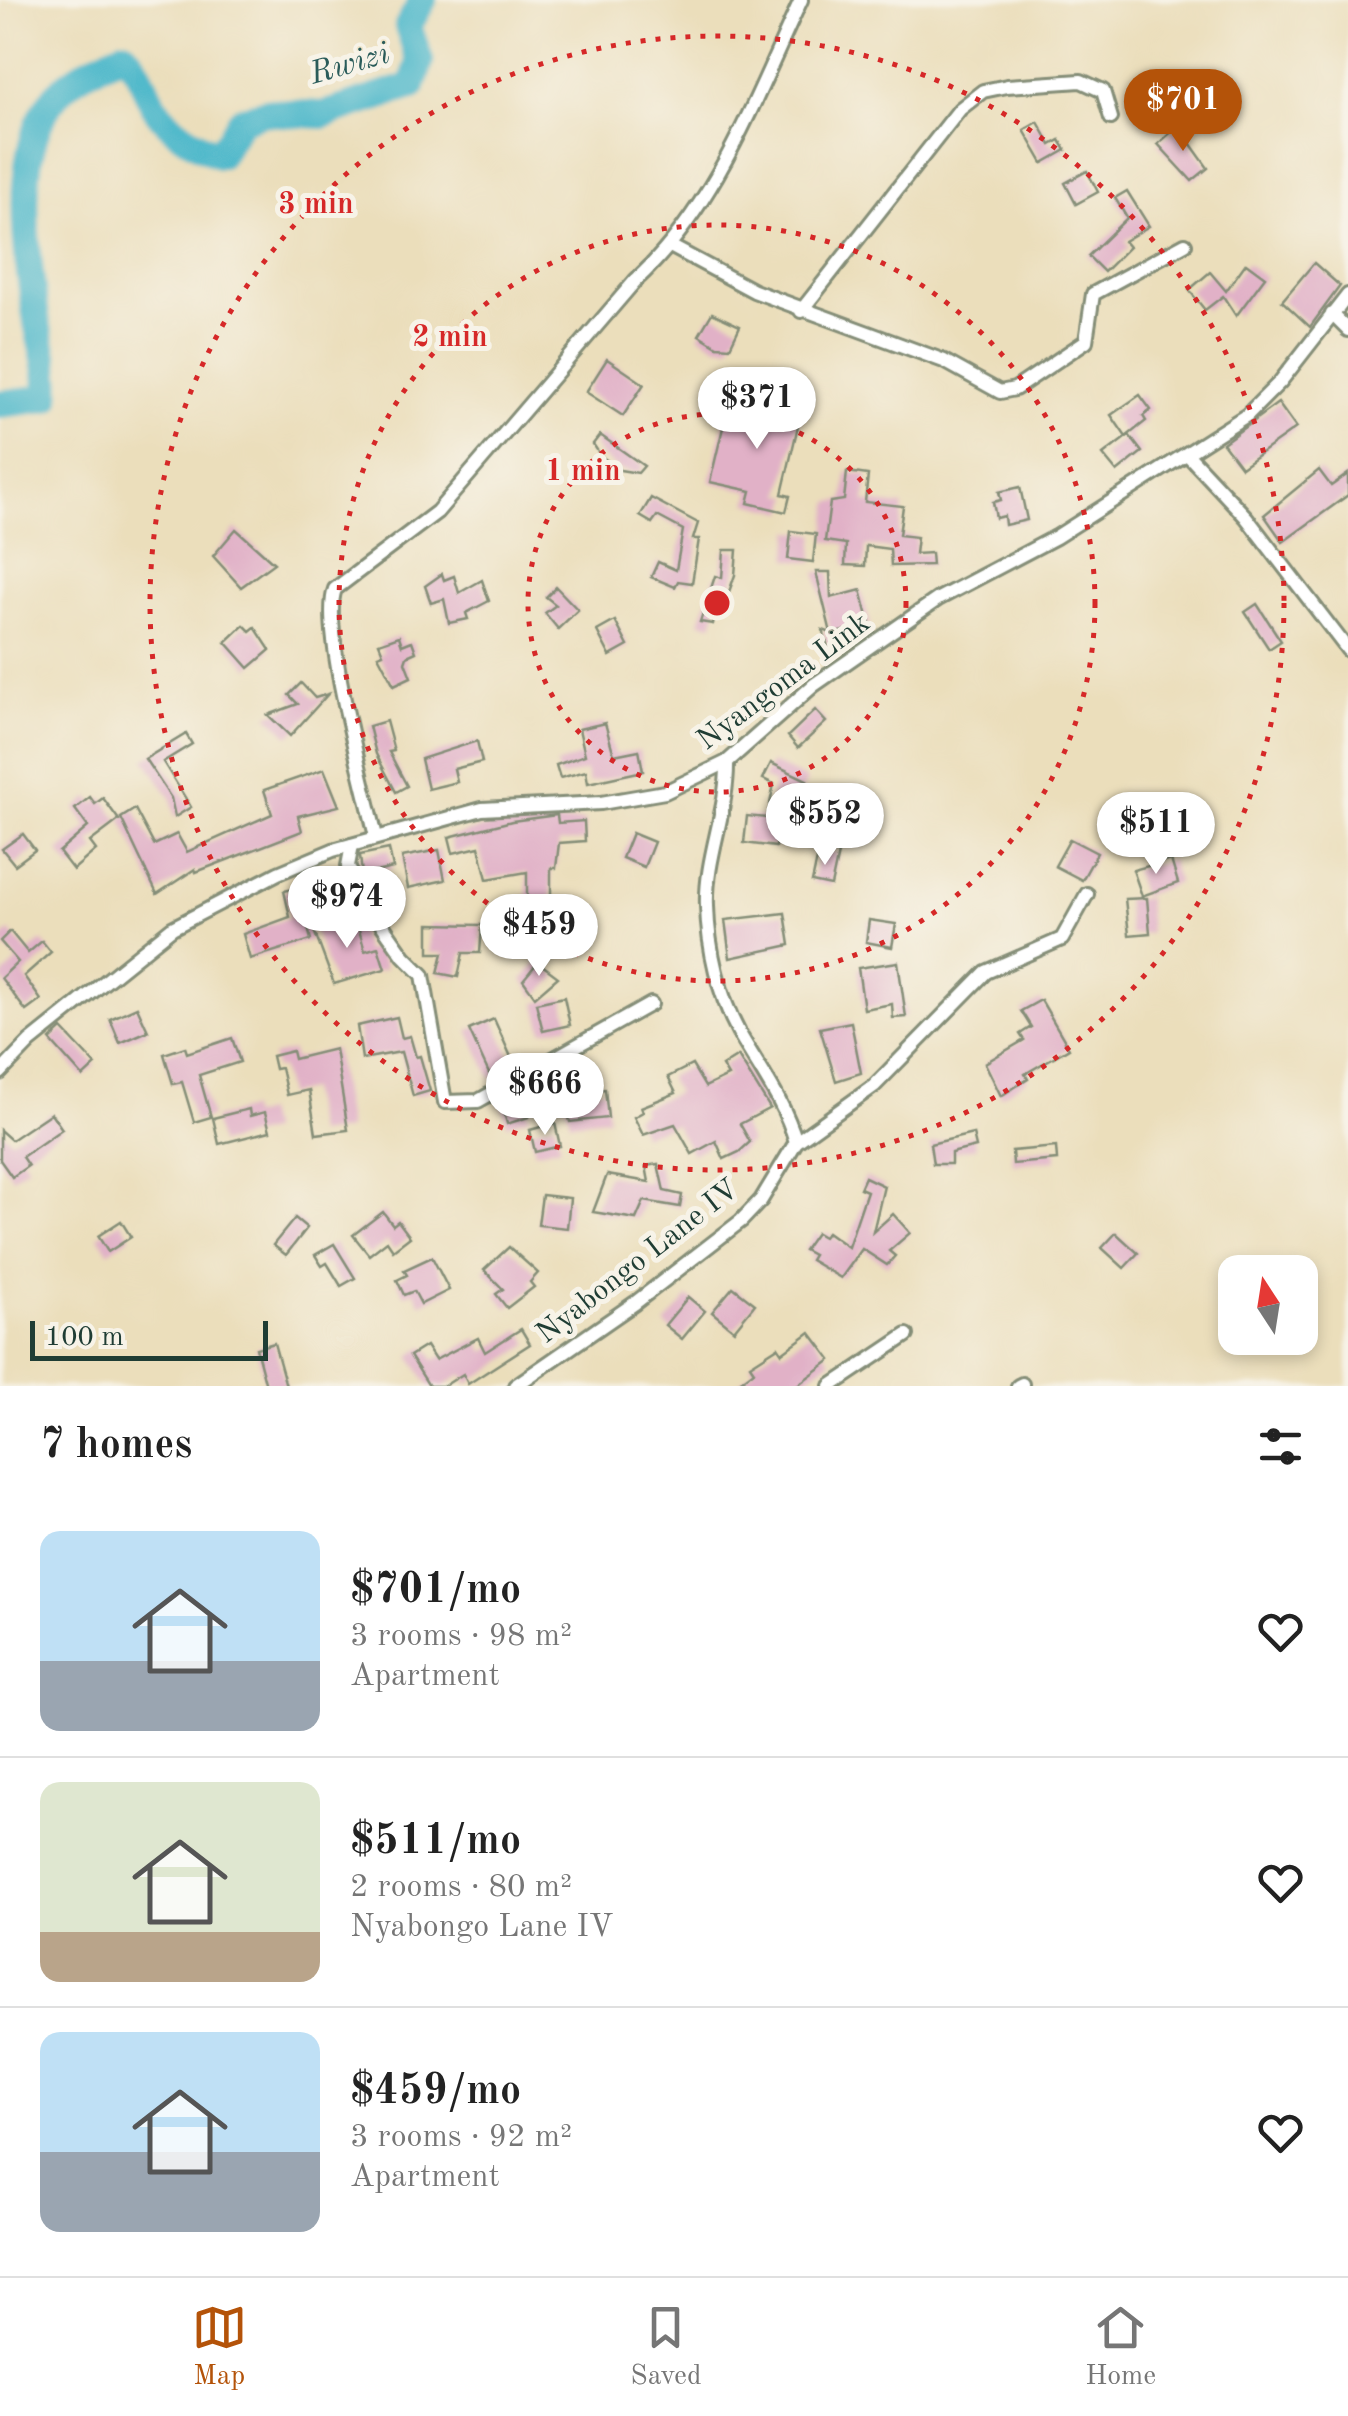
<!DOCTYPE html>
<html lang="en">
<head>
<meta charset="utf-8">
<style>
	:root { --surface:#fff; --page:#f2f2f2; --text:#222; --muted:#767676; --line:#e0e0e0; --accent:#b45309 }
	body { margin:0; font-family:"Old Standard TT",serif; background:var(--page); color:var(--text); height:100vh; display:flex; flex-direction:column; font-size:38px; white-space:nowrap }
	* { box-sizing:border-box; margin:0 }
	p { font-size:32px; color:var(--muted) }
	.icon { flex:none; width:55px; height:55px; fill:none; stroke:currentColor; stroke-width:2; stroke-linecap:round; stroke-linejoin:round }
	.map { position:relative; height:1386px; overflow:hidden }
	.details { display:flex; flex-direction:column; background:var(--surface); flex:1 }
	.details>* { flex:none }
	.needle { width:65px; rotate:348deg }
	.buttons { position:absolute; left:1218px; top:1255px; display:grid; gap:20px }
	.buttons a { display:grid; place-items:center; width:100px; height:100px; border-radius:20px; background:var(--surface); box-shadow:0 5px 15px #0003; font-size:50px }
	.scale { position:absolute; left:30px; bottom:25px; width:238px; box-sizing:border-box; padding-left:10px; border:5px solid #1f3d34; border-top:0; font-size:28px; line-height:35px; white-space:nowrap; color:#1f3d34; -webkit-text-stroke:8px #f7f3e8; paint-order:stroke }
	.price { position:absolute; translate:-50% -85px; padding:0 22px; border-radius:35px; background:#fff; color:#222; font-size:32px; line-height:65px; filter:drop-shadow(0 2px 5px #0008) }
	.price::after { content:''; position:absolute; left:50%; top:60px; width:30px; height:22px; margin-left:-15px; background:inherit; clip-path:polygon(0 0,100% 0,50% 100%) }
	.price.on { background:var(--accent); color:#fff }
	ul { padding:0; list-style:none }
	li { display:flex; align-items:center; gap:30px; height:250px; padding:0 40px }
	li+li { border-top:2px solid var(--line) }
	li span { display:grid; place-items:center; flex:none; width:280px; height:200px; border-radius:20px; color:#555 }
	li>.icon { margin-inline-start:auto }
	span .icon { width:120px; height:120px; fill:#fffc; stroke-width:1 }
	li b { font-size:42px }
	h2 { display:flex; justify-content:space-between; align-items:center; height:120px; padding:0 40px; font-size:42px }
	.tabs { display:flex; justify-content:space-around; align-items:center; height:140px; border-top:2px solid var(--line); background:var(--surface); font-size:28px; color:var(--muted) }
	.tabs a { display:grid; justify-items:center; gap:5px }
	.tabs .on { color:var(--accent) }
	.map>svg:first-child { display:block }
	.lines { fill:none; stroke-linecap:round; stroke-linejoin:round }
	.river { stroke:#4db8ca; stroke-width:28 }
	.building { fill:#e1b1c7 }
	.street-casing { stroke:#858e78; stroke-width:18 }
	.street { stroke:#fff; stroke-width:12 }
	.ring { fill:none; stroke:#d62828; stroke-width:5; stroke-dasharray:5 10 }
	.labels { text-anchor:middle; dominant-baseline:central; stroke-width:10; stroke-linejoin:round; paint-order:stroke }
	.street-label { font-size:30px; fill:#1f3d34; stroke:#f7f3e8 }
	.water-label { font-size:32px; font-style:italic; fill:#2a5c5a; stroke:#f7f3e8 }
	.centre { fill:#d62828; stroke:#f7f3e8; stroke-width:5 }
	.ring-label { font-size:30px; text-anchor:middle; font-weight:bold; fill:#d62828; stroke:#f7f3e8; stroke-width:10; stroke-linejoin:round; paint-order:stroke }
</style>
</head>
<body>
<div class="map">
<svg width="1348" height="1386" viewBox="0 0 1348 1386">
	<rect width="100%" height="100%" fill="#f7f3e8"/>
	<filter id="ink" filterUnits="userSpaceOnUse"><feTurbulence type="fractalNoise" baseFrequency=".01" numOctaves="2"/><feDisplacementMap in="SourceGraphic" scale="20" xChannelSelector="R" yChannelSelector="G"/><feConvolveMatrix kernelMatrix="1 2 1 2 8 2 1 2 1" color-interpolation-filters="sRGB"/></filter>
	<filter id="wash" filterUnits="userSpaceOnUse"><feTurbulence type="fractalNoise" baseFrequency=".0048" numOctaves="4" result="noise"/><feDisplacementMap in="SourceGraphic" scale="40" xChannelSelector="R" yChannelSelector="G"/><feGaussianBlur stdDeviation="2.25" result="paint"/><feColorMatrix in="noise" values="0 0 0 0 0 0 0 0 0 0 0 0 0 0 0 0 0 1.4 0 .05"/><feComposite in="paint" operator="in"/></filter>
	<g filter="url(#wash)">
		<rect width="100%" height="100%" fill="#ebdebb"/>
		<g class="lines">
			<path class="river" d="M0,404L47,398C50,371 42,349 37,323C27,256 9,147 58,93C75,74 101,64 124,53C144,73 142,86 155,107C170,130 195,144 219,155L241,120L266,112L323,115L412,86L420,61L408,26L423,0"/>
		</g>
		<g id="blocks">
			<g class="building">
				<path d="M1038,122L1051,145L1060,140L1066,150L1043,163L1024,130Z"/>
				<path d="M1178,126L1208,168L1192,181L1158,144Z"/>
				<path d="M1087,171L1098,192L1076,204L1065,183Z"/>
				<path d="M1127,191L1149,226L1124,241L1129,247L1104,272L1088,256L1127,218L1115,198Z"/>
				<path d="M1246,263L1265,277L1236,316L1223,296L1205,310L1189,290L1210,272L1226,291Z"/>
				<path d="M1314,263L1340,286L1310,327L1282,301Z"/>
				<path d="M712,313L740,326L730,347L717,346L699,335Z"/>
				<path d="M607,359L644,384L623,416L586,392Z"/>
				<path d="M1140,395L1151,410L1143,416L1146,421L1126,437L1111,415Z"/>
				<path d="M730,398L801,413L782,494L790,496L786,512L748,503L751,491L710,482Z"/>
				<path d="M1278,403L1296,428L1241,467L1223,443Z"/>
				<path d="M600,435L644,466L638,473L620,470L601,456L593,444Z"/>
				<path d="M1129,435L1142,452L1117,472L1103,455Z"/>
				<path d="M1319,470L1331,486L1348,474V495L1283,542L1264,515Z"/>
				<path d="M847,472L868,475L865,502L903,506L899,535L917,537L915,554L931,553L932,565L891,566L890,549L866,546L865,566L845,565L846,544L825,541L830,502L844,500Z"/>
				<path d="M1020,487L1027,520L1005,525L1004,516L996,518L993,502L1001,500L999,492Z"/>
				<path d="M651,498L698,523L693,539H699L692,583L678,581L675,587L651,577L658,562L676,570L683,530L657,516L652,523L640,516Z"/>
				<path d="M236,529L274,563L241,587L213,556Z"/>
				<path d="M791,531L816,534L813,562L788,559Z"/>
				<path d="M724,550H737L735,575L724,606L718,600L713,624L700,622L715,576L722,578Z"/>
				<path d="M816,572H830L831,598L861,590L870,624L832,634L844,640L847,649L830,654L823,630L831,633Z"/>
				<path d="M442,574L444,580L454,576L459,593L482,580L489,601L466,613L468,619L449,623L444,599L431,603L425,586Z"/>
				<path d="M556,587L578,610L558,629L545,613L556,605L546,597Z"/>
				<path d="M1257,604L1281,641L1269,649L1245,612Z"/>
				<path d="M615,621L628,646L610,656L597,631Z"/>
				<path d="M244,625L250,631L255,627L270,650L249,668L226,642Z"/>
				<path d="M399,636L402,645L412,641L416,652L407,656L405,662L411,677L394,685L378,655L383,653L379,643Z"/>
				<path d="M301,683L315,698L328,694L290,736L268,715L298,704L289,695Z"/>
				<path d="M815,710L826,722L798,748L788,736Z"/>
				<path d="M386,721L394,751L389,752L407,786L396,792L376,754L369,726Z"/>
				<path d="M605,723L614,755L639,750L643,771L588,783L586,771L560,778L556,765L585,755L579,729Z"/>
				<path d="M186,734L192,744L163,762L191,807L175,817L171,798L145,759Z"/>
				<path d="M477,741L482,762L454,769L457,782L428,789L421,759Z"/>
				<path d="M771,763L807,780L792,810L781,808L776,847L744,843L747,816L767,818L774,784L763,779Z"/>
				<path d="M324,769L339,806L298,816L302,831L196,872L195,869L157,894L121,818L135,809L154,845L177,834L187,852L272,814L264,790Z"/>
				<path d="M90,797L95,804L103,798L119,820L90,842L96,850L73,870L59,852L88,827L75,809Z"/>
				<path d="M557,815L558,823L584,821L585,841L559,843L556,868H551V902H527V872L487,879L479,847L453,853L449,837L512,821Z"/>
				<path d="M632,833L654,842L644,867L622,858Z"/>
				<path d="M23,834L35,850L15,865L2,849Z"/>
				<path d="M1070,839L1097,853L1082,880L1055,866Z"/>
				<path d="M389,849L393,868L362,875L360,855Z"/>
				<path d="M439,850L445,880L408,888L402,857Z"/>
				<path d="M819,850L838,854L831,886L812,882Z"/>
				<path d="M1171,860L1178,883L1142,896L1133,870Z"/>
				<path d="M298,888L311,940L250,959L243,934L290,917L284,891Z"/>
				<path d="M1147,898L1150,933L1129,935L1125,899Z"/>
				<path d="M785,913L790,945L730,958L725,920Z"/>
				<path d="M355,916L365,951L378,947L385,969L334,984L313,928Z"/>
				<path d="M869,920L896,924L892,947L866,942Z"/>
				<path d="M429,924L482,925L480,953H463L458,977L438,973L443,953H429Z"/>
				<path d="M10,931L28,953L42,941L51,952L24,976L41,1000L26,1011L1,978L18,962L0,941Z"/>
				<path d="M538,962L558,977L535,997L523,980Z"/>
				<path d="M898,962L906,1017L893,1018L892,1004L864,1009L858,968Z"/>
				<path d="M564,997L570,1025L543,1031L536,1003Z"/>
				<path d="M1041,1000L1069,1048L1025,1074L1028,1079L1001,1096L985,1063L1024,1040L1020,1034L1031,1027L1021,1011Z"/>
				<path d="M137,1007L148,1031L120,1043L110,1019Z"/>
				<path d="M397,1017L402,1038L410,1036L416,1057L420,1056L430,1091L413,1096L401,1052L362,1059L357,1026Z"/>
				<path d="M494,1019L515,1066L491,1078L469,1030Z"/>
				<path d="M851,1022L861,1073L836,1081L820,1028Z"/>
				<path d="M62,1029L96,1065L83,1077L50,1040Z"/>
				<path d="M232,1038L240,1062L199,1075L211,1117L194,1122L182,1082L173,1084L164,1054L185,1047L187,1053Z"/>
				<path d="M335,1049L348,1130L316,1134L309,1090L287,1095L281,1068L275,1069L272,1056L292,1051L294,1059Z"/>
				<path d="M738,1056L770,1108L740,1124L750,1142L739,1152L724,1159L716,1141L692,1154L675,1124L643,1135L634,1117L643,1112L641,1107L676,1093L668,1077L692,1065L705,1087L728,1076L722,1066Z"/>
				<path d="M592,1085L593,1090L605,1089L608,1118L570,1122L564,1096L572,1095L571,1090Z"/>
				<path d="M523,1093L529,1117L507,1124L501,1100Z"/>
				<path d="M249,1109L250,1116L265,1112L270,1131L219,1144L213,1118Z"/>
				<path d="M51,1113L62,1129L22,1157L28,1166L12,1177L0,1160V1130L11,1140Z"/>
				<path d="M555,1123L560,1146L535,1152L530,1130Z"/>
				<path d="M973,1134L976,1147L951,1153V1164H933L930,1144Z"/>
				<path d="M1056,1147L1057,1160L1013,1164L1012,1151Z"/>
				<path d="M658,1164L664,1191L682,1195L680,1207L644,1201L636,1219L593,1212L607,1175L649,1182L646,1166Z"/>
				<path d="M865,1177L884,1186L873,1232L893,1214L910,1233L889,1251L895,1256L887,1265L862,1249L841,1278L810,1260L813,1255L804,1250L816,1233L823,1237L827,1232L848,1247L867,1191L860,1188Z"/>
				<path d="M542,1195L570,1198L567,1228L538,1225Z"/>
				<path d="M383,1212L393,1225L398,1221L410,1237L393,1250L387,1241L369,1255L353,1235Z"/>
				<path d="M295,1218L307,1228L286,1255L273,1245Z"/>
				<path d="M121,1221L131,1237L108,1252L98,1236Z"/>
				<path d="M1116,1233L1138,1253L1124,1268L1102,1248Z"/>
				<path d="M334,1244L355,1278L341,1286L327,1263L322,1266L315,1255Z"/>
				<path d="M509,1247L538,1273L530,1282L534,1287L507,1308L496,1294L503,1289L484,1270Z"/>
				<path d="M432,1257L449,1290L421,1304L414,1291L404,1295L397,1280L407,1275L404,1270Z"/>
				<path d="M733,1287L755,1304L734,1330L712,1312Z"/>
				<path d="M688,1297L705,1311L682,1339L665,1325Z"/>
				<path d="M521,1329L530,1344L468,1384L463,1374L444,1386H429L410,1356L426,1346L435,1360L478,1338L485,1352Z"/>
				<path d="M810,1332L831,1360L796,1386H734L754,1371L750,1365L778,1347L782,1353Z"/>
				<path d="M274,1343L286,1386H266L256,1348Z"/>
			</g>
		</g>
	</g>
	<g filter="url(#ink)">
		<use href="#blocks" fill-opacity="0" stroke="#858e78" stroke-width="2.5"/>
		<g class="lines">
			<defs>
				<g id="street">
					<path d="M672,247L754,291L944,361L1000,392L1015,389L1086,341L1093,294L1185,244"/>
					<path d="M801,311L960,109L983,91L1007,86L1081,81L1103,91L1111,118"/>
					<path d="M1332,314L1348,330"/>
					<path d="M1188,455L1246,517L1348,650"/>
					<path d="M727,762C728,811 705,858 707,906C708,948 719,996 739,1033C760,1070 784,1101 796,1142"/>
					<path d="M376,837C365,786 320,628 335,589L437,512L635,281C716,207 755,98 801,0"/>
					<path d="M352,845L348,866L359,892L404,956L423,975L445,1102L478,1101L651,1004"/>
					<path d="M0,1073L30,1042L172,928L278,873L333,850L482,809L601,803L665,792L727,762L814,685L938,599L1056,537L1247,415L1280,382L1348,295"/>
					<path d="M515,1386L635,1303L741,1221L761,1200L796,1142L874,1086L986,972L1062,939L1087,894"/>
					<path d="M831,1386L907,1335"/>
					<path d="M1018,1386L1022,1384"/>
				</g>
			</defs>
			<use href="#street" class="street-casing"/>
			<use href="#street" class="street"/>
		</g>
	</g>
	<g class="ring">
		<circle cx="717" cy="603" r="189"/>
		<circle cx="717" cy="603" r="378"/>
		<circle cx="717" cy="603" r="567"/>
	</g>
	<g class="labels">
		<g class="street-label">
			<text transform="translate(784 682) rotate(-37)">Nyangoma Link</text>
			<text transform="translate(638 1262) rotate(-38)">Nyabongo Lane IV</text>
		</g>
		<g class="water-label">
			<text transform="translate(350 65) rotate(-16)">Rwizi</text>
		</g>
	</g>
	<circle cx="717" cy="603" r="15" class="centre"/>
	<g class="ring-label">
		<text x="316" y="213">3 min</text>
		<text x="450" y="346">2 min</text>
		<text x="583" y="480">1 min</text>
	</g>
</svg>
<div class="buttons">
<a><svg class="needle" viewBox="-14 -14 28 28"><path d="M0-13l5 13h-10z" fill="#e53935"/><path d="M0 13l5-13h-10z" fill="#767676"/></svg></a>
</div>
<div class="scale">100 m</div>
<b class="price on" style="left:1183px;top:154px">$701</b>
<b class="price" style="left:757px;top:452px">$371</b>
<b class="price" style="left:825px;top:868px">$552</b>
<b class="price" style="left:1156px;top:877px">$511</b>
<b class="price" style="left:347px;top:951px">$974</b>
<b class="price" style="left:539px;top:979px">$459</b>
<b class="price" style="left:545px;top:1138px">$666</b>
</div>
<section class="details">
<h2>7 homes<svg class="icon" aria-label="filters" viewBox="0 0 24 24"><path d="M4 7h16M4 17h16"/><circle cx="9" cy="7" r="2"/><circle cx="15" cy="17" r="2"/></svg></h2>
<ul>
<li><span style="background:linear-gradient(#bfe0f5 65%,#9aa5b1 0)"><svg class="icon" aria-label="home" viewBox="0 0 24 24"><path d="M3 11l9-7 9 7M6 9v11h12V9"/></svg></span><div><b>$701/mo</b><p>3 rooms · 98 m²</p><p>Apartment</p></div><svg class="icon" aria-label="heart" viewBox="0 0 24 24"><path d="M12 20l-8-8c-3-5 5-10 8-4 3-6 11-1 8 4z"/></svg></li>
<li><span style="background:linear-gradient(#dfe7d0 75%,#b9a48a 0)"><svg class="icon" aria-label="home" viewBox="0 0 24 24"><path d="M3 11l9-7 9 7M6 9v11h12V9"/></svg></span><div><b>$511/mo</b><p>2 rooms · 80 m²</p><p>Nyabongo Lane IV</p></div><svg class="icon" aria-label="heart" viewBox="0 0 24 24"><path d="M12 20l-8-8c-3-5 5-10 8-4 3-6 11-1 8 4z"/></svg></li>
<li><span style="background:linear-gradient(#bfe0f5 60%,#9aa5b1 0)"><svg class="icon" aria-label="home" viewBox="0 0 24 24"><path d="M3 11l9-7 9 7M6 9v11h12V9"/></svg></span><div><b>$459/mo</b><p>3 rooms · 92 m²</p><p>Apartment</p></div><svg class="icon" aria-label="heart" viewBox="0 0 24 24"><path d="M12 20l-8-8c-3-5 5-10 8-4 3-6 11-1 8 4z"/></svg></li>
</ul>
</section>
<nav class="tabs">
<a class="on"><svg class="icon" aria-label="map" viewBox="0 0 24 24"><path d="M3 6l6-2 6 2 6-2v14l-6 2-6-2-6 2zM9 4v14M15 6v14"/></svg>Map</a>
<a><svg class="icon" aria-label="saved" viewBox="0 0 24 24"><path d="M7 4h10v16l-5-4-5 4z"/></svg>Saved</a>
<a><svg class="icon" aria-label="home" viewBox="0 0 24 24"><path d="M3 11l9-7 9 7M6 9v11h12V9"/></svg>Home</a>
</nav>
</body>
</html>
